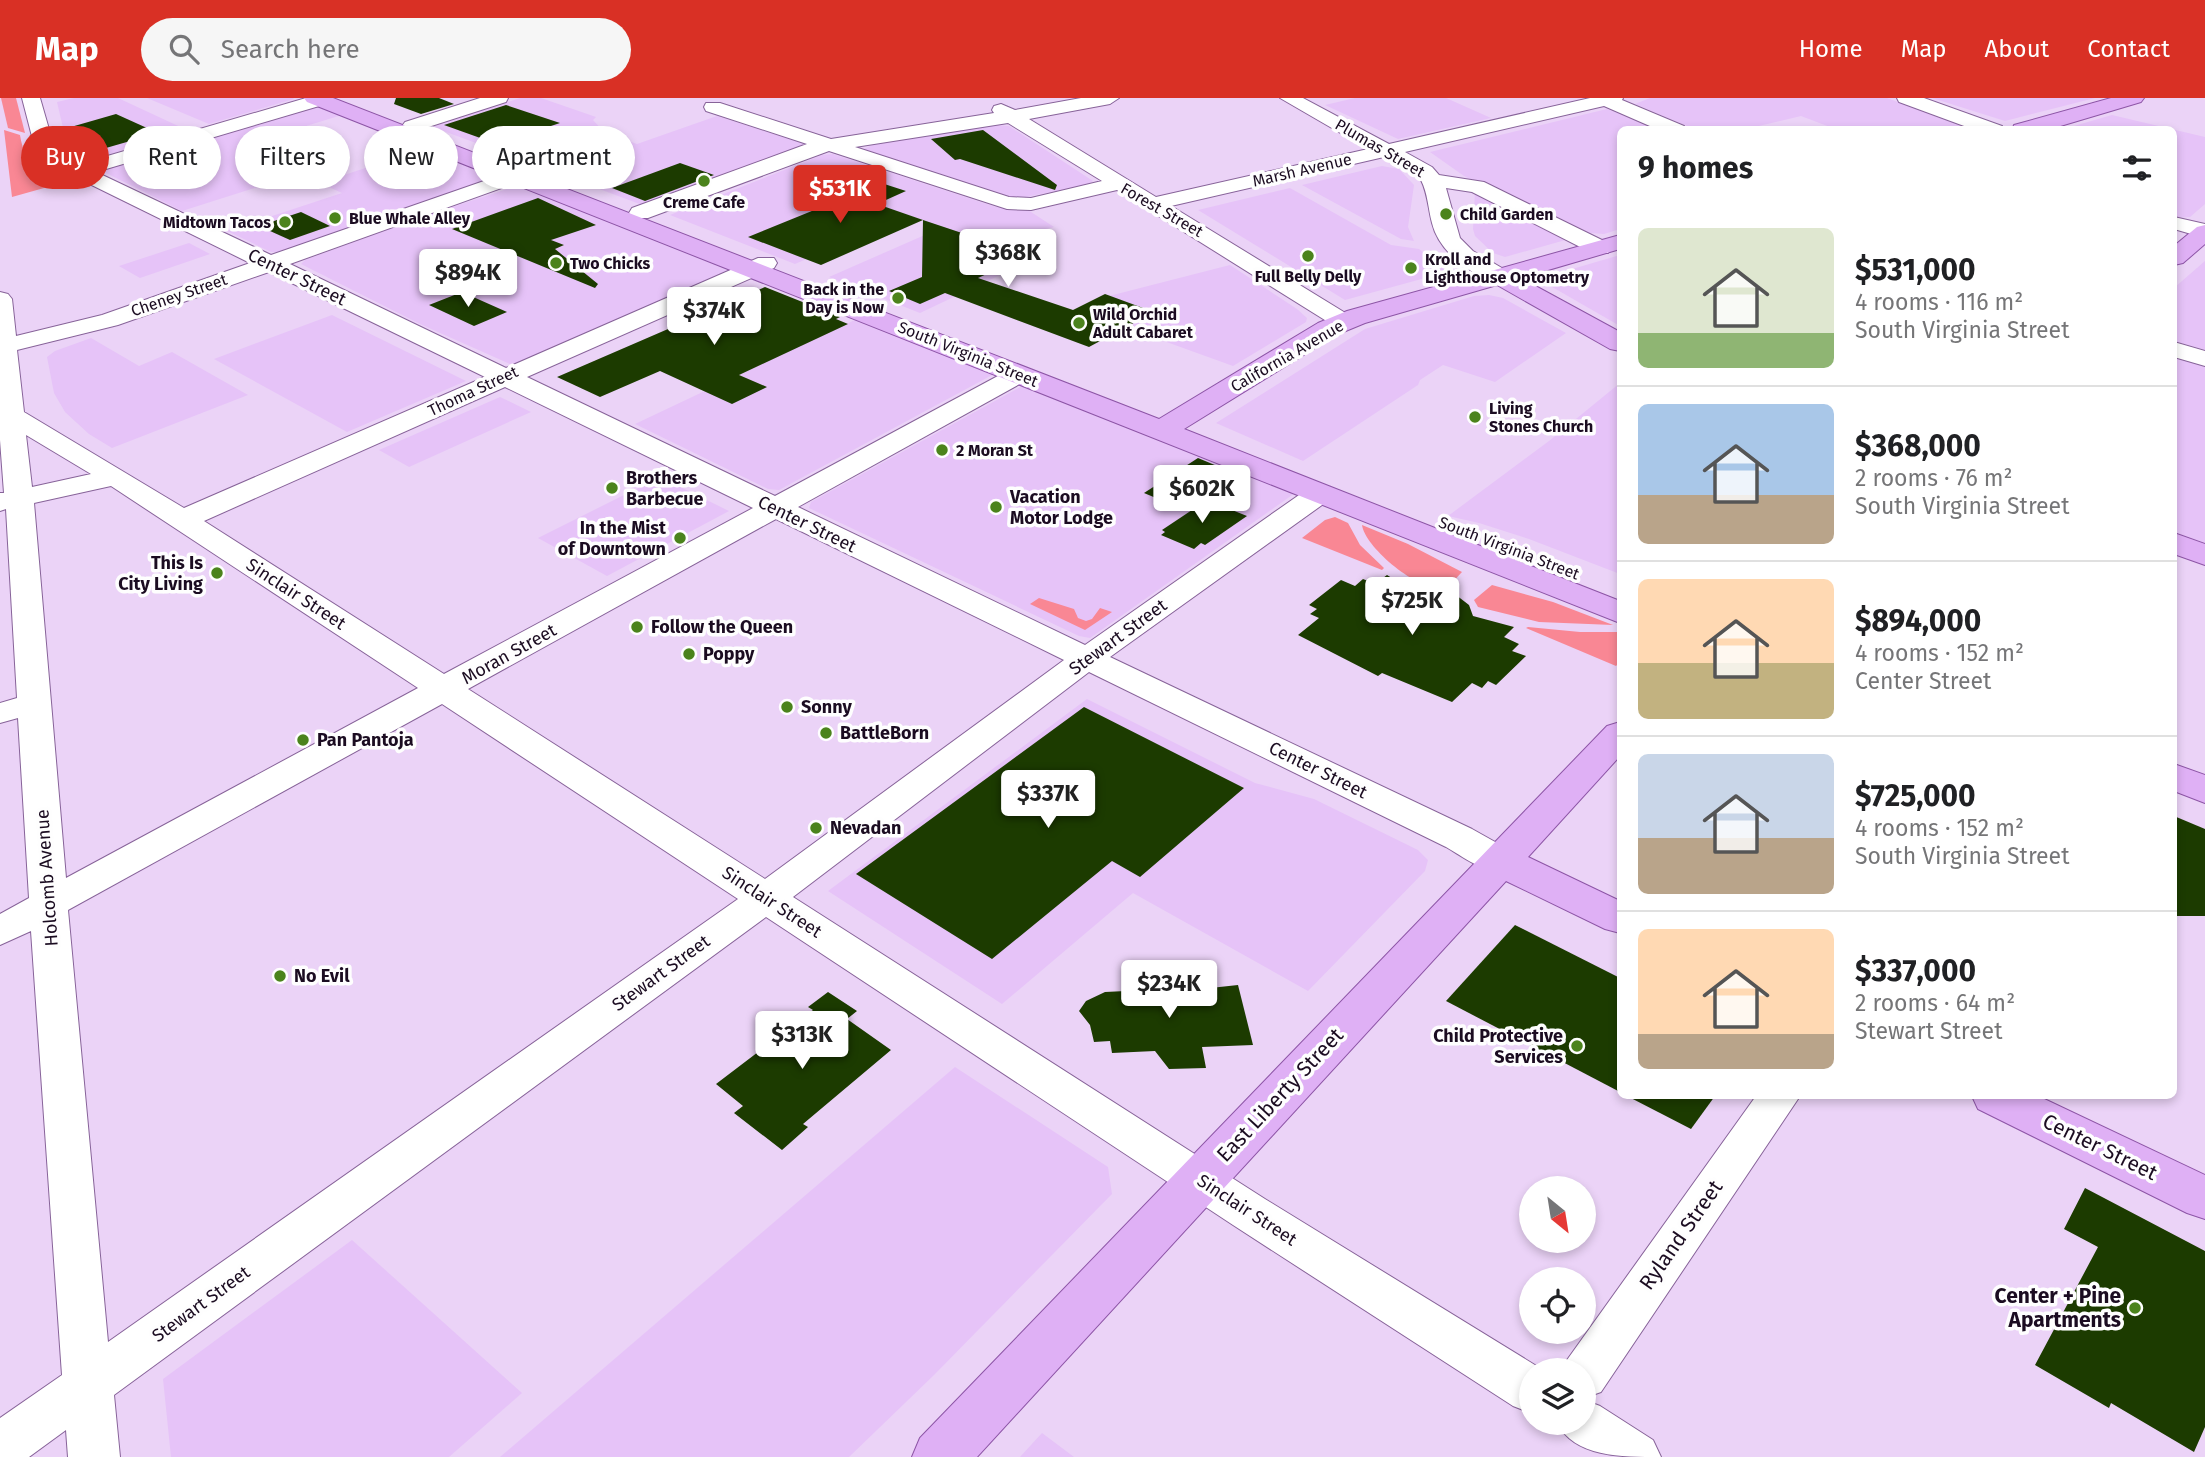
<!DOCTYPE html>
<html lang="en">
<head>
<meta charset="utf-8">
<style>
	:root { --surface:#fff; --page:#f6f6f6; --text:#202124; --muted:#757577; --line:#e0e0e0; --accent:#d93025 }
	body { margin:0; font-family:"Fira Sans",sans-serif; background:var(--page); color:var(--text); height:100vh; display:flex; flex-direction:column; font-size:26px; white-space:nowrap }
	* { box-sizing:border-box; margin:0 }
	p { font-size:23px; color:var(--muted) }
	.icon { flex:none; width:38px; height:38px; fill:none; stroke:currentColor; stroke-width:2; stroke-linecap:round; stroke-linejoin:round }
	.map { position:relative; flex:1; overflow:hidden }
	.side { position:absolute; left:1617px; top:28px; width:560px; height:973px; display:flex; flex-direction:column; background:var(--surface); border-radius:10px; box-shadow:0 4px 10px #0003 }
	.side>* { flex:none }
	.banner { position:absolute; left:21px; top:28px; width:665px; height:63px; display:flex; gap:14px }
	.needle { width:46px; rotate:150deg }
	.tools { position:absolute; left:1519px; top:1078px; display:grid; gap:14px }
	.tools a { display:grid; place-items:center; width:77px; height:77px; border-radius:50%; background:var(--surface); box-shadow:0 4px 10px #0003; font-size:35px }
	.price { position:absolute; translate:-50% -60px; padding:0 16px; border-radius:7px; background:#fff; color:#222; font-size:23px; line-height:46px; filter:drop-shadow(0 2px 4px #0008) }
	.price::after { content:''; position:absolute; left:50%; top:42px; width:21px; height:16px; margin-left:-10px; background:inherit; clip-path:polygon(0 0,100% 0,50% 100%) }
	.price.selected { background:var(--accent); color:#fff }
	ul { padding:0; list-style:none }
	li { display:flex; align-items:center; gap:21px; height:175px; padding:0 21px }
	li+li { border-top:2px solid var(--line) }
	li span { display:grid; place-items:center; flex:none; width:196px; height:140px; border-radius:10px; color:#555 }
	li>.icon { margin-inline-start:auto }
	span .icon { width:84px; height:84px; fill:#fffc; stroke-width:1 }
	li b { font-size:30px }
	h2 { display:flex; justify-content:space-between; align-items:center; height:84px; padding:0 21px; font-size:30px }
	.pill { padding:0 24px; border-radius:32px; background:var(--surface); box-shadow:0 4px 10px #0003; font-size:24px; line-height:63px }
	.pill.selected { background:var(--accent); color:#fff }
	header { display:flex; align-items:center; gap:42px; box-sizing:border-box; height:98px; padding:0 35px; background:var(--accent); color:#fff }
	header strong { font-size:33px }
	nav { display:flex; gap:38px; margin-inline-start:auto; font-size:24px }
	.search { width:490px; height:63px; background:var(--page); display:flex; align-items:center; gap:18px; box-sizing:border-box; padding:0 24px; border-radius:38px; color:var(--muted); font-size:26px }
	.map>svg:first-child { display:block }
	.built { fill:#e6c3f8 }
	.green { fill:#f98794 }
	.building { fill:#1c3b00 }
	.lines { fill:none; stroke-linecap:round; stroke-linejoin:round }
	.minor-casing { stroke:#876399; stroke-width:2 }
	.major-casing { stroke:#8d55a6; stroke-width:2 }
	.minor { fill:#fff; fill-rule:evenodd }
	.major { fill:#dfb0f5; fill-rule:evenodd }
	.poi-dot { fill:#4b831c; stroke:#fefefe; stroke-width:2.5 }
	.labels { text-anchor:middle; dominant-baseline:central; stroke-width:7; stroke-linejoin:round; paint-order:stroke }
	.far-street-label { font-size:16px; fill:#1b0c21; stroke:#fefefe }
	.far-poi-label { font-size:16px; font-weight:bold; fill:#1b0c21; stroke:#fefefe; text-anchor:start }
	.street-label { font-size:18px; fill:#1b0c21; stroke:#fefefe }
	.poi-label { font-size:18px; font-weight:bold; fill:#1b0c21; stroke:#fefefe; text-anchor:start }
	.near-street-label { font-size:21px; fill:#1b0c21; stroke:#fefefe }
	.near-poi-label { font-size:21px; font-weight:bold; fill:#1b0c21; stroke:#fefefe; text-anchor:end }
</style>
</head>
<body>
<header>
<strong>Map</strong>
<div class="search"><svg class="icon" aria-label="search" viewBox="0 0 24 24"><circle cx="10" cy="10" r="6"/><path d="M15 15l6 6"/></svg>Search here</div>
<nav><a>Home</a><a>Map</a><a>About</a><a>Contact</a></nav>
</header>
<div class="map">
<svg width="2205" height="1359" viewBox="0 0 2205 1359">
	<rect width="100%" height="100%" fill="#ebd3f7"/>
	<g class="built">
		<path d="M74,0H118L189,33L89,62L68,51L57,4Z"/>
		<path d="M147,0H293L294,1L209,26Z"/>
		<path d="M520,0H541L596,19L593,22L604,34L637,46L717,18L805,46L645,108L433,29Z"/>
		<path d="M1355,0H1446L1491,20L1398,41L1325,7Z"/>
		<path d="M1650,0H1887L1971,31H1822L1830,29L1801,18L1746,31H1694L1635,6Z"/>
		<path d="M1932,0H2095L2005,23Z"/>
		<path d="M311,9H320L342,17L238,49L299,76L182,113L102,73Z"/>
		<path d="M1607,11L1661,31L1620,32V131L1604,136L1577,134L1464,78L1430,54Z"/>
		<path d="M2112,17L2205,39V106L2190,119L2174,120V32H2060Z"/>
		<path d="M995,27L1009,28L1093,83L1088,87L1015,101L863,51L873,47Z"/>
		<path d="M426,50L495,79L279,154H271L227,133L342,95L320,85Z"/>
		<path d="M833,56L996,109L1028,112L1054,129L1020,138L1057,150L920,215L829,179L943,129L908,117L795,166L670,117L822,57Z"/>
		<path d="M1382,68L1399,71L1414,87L1408,129L1414,143L1401,141L1302,87Z"/>
		<path d="M519,87L729,171V174L512,267L420,226L301,166L305,162L419,120Z"/>
		<path d="M1290,90L1391,147L1419,151L1447,174L1345,202L1198,112Z"/>
		<path d="M1475,94L1569,141L1505,159L1493,155L1475,138L1473,131Z"/>
		<path d="M189,145L210,156L140,180L119,168Z"/>
		<path d="M1620,157V228L1547,186L1549,181L1562,174Z"/>
		<path d="M2205,163V252L2174,243V190Z"/>
		<path d="M1230,167L1297,211L1307,220L1306,224L1233,268L1125,229L1153,213L1109,198Z"/>
		<path d="M1489,197L1503,200L1566,235L1495,284L1443,267L1420,282L1418,287L1303,363L1216,325L1365,231L1474,198Z"/>
		<path d="M332,217L466,283L347,334L214,261Z"/>
		<path d="M859,220L994,276L779,392L768,391L635,326Z"/>
		<path d="M91,240L139,268L172,254L248,297L112,350L89,336L65,314L54,295L47,259L55,253Z"/>
		<path d="M2174,259L2205,269V445L2174,434Z"/>
		<path d="M1620,285V476L1529,441L1479,425L1448,418L1549,343Z"/>
		<path d="M1024,287L1295,395L1090,540L1079,538L809,410L811,404Z"/>
		<path d="M500,299L531,314L409,369L379,352Z"/>
		<path d="M660,379L729,413L607,478L538,440Z"/>
		<path d="M1087,601L1255,685L1314,701L1418,752L1428,762L1425,773L1308,893L1133,795L1002,906L828,793Z"/>
		<path d="M955,969L1108,1069L1112,1096L934,1277L849,1359H500Z"/>
		<path d="M352,1142L522,1295L449,1359H171L163,1281Z"/>
		<path d="M1042,1335L1074,1359H1020Z"/>
	</g>
	<g class="green">
		<path d="M1,0H16L25,35L8,30Z"/>
		<path d="M4,32L20,37C25,70 42,69 69,83L12,99Z"/>
		<path d="M1335,419L1348,425L1360,447L1384,470L1382,472L1302,440L1325,422Z"/>
		<path d="M1362,427L1408,446L1462,474C1458,478 1451,487 1445,489C1422,497 1365,450 1362,427Z"/>
		<path d="M1492,487L1553,504L1613,527L1539,524L1478,509L1474,502Z"/>
		<path d="M1039,500L1074,511L1078,520L1086,523L1092,521L1100,510L1112,514L1085,532L1030,506Z"/>
		<path d="M1528,529L1580,534H1620V564L1616,568L1526,530Z"/>
	</g>
	<g class="building">
		<path d="M396,0H439L454,6L421,16L394,6Z"/>
		<path d="M506,7L560,25L497,46L444,27Z"/>
		<path d="M116,16L158,35L99,52L57,33Z"/>
		<path d="M983,32L1057,87L1055,92L960,61L955,62L931,41Z"/>
		<path d="M680,65L714,77L645,103L612,90Z"/>
		<path d="M875,83L906,93L877,106L923,122L821,167L748,139L834,104L829,102Z"/>
		<path d="M538,100L596,127L551,142L564,147L555,151L598,186L595,190L452,131Z"/>
		<path d="M301,114L330,128L290,142L259,128Z"/>
		<path d="M923,122L1028,157L978,180L1073,212L1105,196L1154,214L1089,249L945,195L920,206L889,193L922,179Z"/>
		<path d="M765,189L840,219L836,221L848,226L739,277L767,289L732,306L660,273L600,299L557,279Z"/>
		<path d="M462,194L507,214L474,228L429,207Z"/>
		<path d="M1198,360L1241,378L1187,413L1144,395Z"/>
		<path d="M1207,402L1247,418L1205,447L1201,445L1194,451L1161,437L1165,434L1162,432Z"/>
		<path d="M1387,477L1421,498L1437,495L1456,497L1469,507L1473,518L1514,529L1504,539L1519,546L1512,553L1526,558L1496,587L1488,583L1482,590L1472,585L1452,604L1382,575L1378,578L1298,537L1319,520L1310,516L1317,511L1309,507L1341,482L1355,488L1363,481L1375,486Z"/>
		<path d="M1084,609L1244,690L1140,779L1112,763L992,861L856,776Z"/>
		<path d="M2174,718L2205,731V818H2174Z"/>
		<path d="M1515,827L1620,880V994L1446,903Z"/>
		<path d="M1183,873L1192,892L1238,887L1253,947L1202,949L1206,970L1169,971L1155,953L1112,955L1110,943L1094,944L1090,927L1079,913L1086,903L1105,894L1147,892V877Z"/>
		<path d="M828,894L857,913L847,921L891,952L803,1026L808,1029L782,1052L734,1015L743,1008L716,986L813,912L808,909Z"/>
		<path d="M1627,998H1715L1691,1031Z"/>
		<path d="M2085,1090L2205,1153V1329L2194,1354L2111,1305L2109,1310L2035,1267L2098,1149L2064,1131Z"/>
	</g>
	<g class="lines">
		<defs>
			<g id="minor">
				<path d="M22,0H40L55,52L80,66L306,0H327L326,6L96,74L271,157L507,75H521L524,79L521,83L290,166L506,270L758,160H774L777,165L774,170L527,279L775,398L1009,272L1018,269L1027,272L1031,277L1027,282L798,409L1085,547L1309,390L1319,388L1329,390L1333,396L1329,402L1110,559L1472,731L1513,754L1519,763L1513,772C1488,779 1467,761 1446,749L1089,574L793,799L1265,1101L1543,1272H1531V1315L1513,1308L1233,1127L766,819L114,1297L120,1359H68L66,1332L29,1359H0V1320L62,1277L31,833L0,847V816L29,800L18,620L0,625V605L17,600L6,411L0,413V395H4L0,342V194L8,196L12,201L16,238L102,217L250,165L49,66L36,54ZM269,174L485,279L184,410L24,314L17,252L118,227ZM505,289L753,410L444,576L204,423ZM26,337L91,376L32,389ZM111,388L418,590L66,780L34,405ZM776,421L1064,562L765,781L468,591ZM442,606L738,801L108,1244L68,812Z"/>
				<path d="M480,0H508L506,4L419,32H405L402,28L405,24Z"/>
				<path d="M1081,0H1119L1110,6L1029,21L1156,99L1368,51L1280,0H1303L1389,46L1590,0H1623L1622,2L1684,28L1686,32H1659L1604,8L1405,54L1432,69L1439,77L1484,84L1608,145L1611,150L1608,155H1592L1472,94L1446,90L1460,140L1473,153L1507,173L1510,178L1507,183L1499,185C1471,178 1439,154 1432,125C1428,110 1428,96 1421,82L1384,59L1171,108L1352,219L1356,224L1352,229L1344,231L1336,229L1117,92L1031,112L1007,111L829,53L648,120H632L629,115L632,110L807,46L706,13L704,9L706,5H720L831,41L994,15L992,12L994,8L1001,6L1015,12ZM1008,25L1102,83L1031,100L1009,99L855,49Z"/>
				<path d="M1897,0H1924L2002,28L2004,32H1975L1899,4Z"/>
				<path d="M2174,119L2205,126V140L2174,131Z"/>
				<path d="M2174,244L2205,253V268L2174,259Z"/>
				<path d="M1756,998H1800L1601,1294L1584,1300V1272H1562L1567,1262Z"/>
				<path d="M1584,1302L1600,1308L1653,1342L1661,1359C1620,1359 1575,1359 1557,1325H1584Z"/>
			</g>
			<g id="major">
				<path d="M304,0H333L1159,321L1318,225L1347,213L1620,137V151L1521,180L1620,234V253L1610,251L1497,187L1365,225L1336,237L1184,331L1620,503V525L307,4Z"/>
				<path d="M2111,0H2144L2141,4L2047,32H2012L2014,27Z"/>
				<path d="M2205,127V146L2183,165L2174,167V148L2197,129Z"/>
				<path d="M2174,435L2205,446V467L2174,456Z"/>
				<path d="M1620,624V658L1528,759L1620,803V835L1605,831L1506,783L977,1359H912L920,1340L1607,628Z"/>
				<path d="M2174,666L2205,677V705L2174,693Z"/>
				<path d="M1972,998H2038L2205,1077V1121L2187,1115L1978,1011Z"/>
			</g>
		</defs>
		<use href="#minor" class="minor-casing"/>
		<use href="#major" class="major-casing"/>
		<use href="#minor" class="minor"/>
		<use href="#major" class="major"/>
	</g>
	<g class="poi-dot">
		<circle cx="704" cy="83" r="7"/>
		<circle cx="1446" cy="116" r="7"/>
		<circle cx="335" cy="120" r="7"/>
		<circle cx="285" cy="124" r="7"/>
		<circle cx="1308" cy="158" r="7"/>
		<circle cx="556" cy="165" r="7"/>
		<circle cx="1411" cy="170" r="7"/>
		<circle cx="898" cy="200" r="7"/>
		<circle cx="1079" cy="225" r="7"/>
		<circle cx="1475" cy="319" r="7"/>
		<circle cx="942" cy="352" r="7"/>
		<circle cx="612" cy="390" r="7"/>
		<circle cx="996" cy="409" r="7"/>
		<circle cx="680" cy="440" r="7"/>
		<circle cx="217" cy="475" r="7"/>
		<circle cx="637" cy="529" r="7"/>
		<circle cx="689" cy="556" r="7"/>
		<circle cx="787" cy="609" r="7"/>
		<circle cx="826" cy="635" r="7"/>
		<circle cx="303" cy="642" r="7"/>
		<circle cx="816" cy="730" r="7"/>
		<circle cx="280" cy="878" r="7"/>
		<circle cx="1577" cy="948" r="7"/>
		<circle cx="2135" cy="1210" r="7"/>
	</g>
	<g class="labels">
		<g class="far-street-label">
			<text transform="translate(1380 50) rotate(30)">Plumas Street</text>
			<text transform="translate(1302 72) rotate(-13)">Marsh Avenue</text>
			<text transform="translate(1162 112) rotate(30)">Forest Street</text>
			<text transform="translate(179 197) rotate(-19)">Cheney Street</text>
			<text transform="translate(968 256) rotate(22)">South Virginia Street</text>
			<text transform="translate(1287 258) rotate(-30)">California Avenue</text>
			<text transform="translate(473 293) rotate(-25)">Thoma Street</text>
			<text transform="translate(1509 450) rotate(21)">South Virginia Street</text>
		</g>
		<g class="far-poi-label">
			<text x="704" y="104" text-anchor="middle">Creme Cafe</text>
			<text x="1460" y="116">Child Garden</text>
			<text x="349" y="120">Blue Whale Alley</text>
			<text x="271" y="124" text-anchor="end">Midtown Tacos</text>
			<text x="1425" y="161">Kroll and<tspan x="1425" dy="18">Lighthouse Optometry</tspan></text>
			<text x="570" y="165">Two Chicks</text>
			<text x="1308" y="178" text-anchor="middle">Full Belly Delly</text>
			<text x="884" y="191" text-anchor="end">Back in the<tspan x="884" dy="18">Day is Now</tspan></text>
			<text x="1093" y="216">Wild Orchid<tspan x="1093" dy="18">Adult Cabaret</tspan></text>
			<text x="1489" y="310">Living<tspan x="1489" dy="18">Stones Church</tspan></text>
			<text x="956" y="352">2 Moran St</text>
		</g>
		<g class="street-label">
			<text transform="translate(297 179) rotate(26)">Center Street</text>
			<text transform="translate(807 426) rotate(26)">Center Street</text>
			<text transform="translate(296 496) rotate(33)">Sinclair Street</text>
			<text transform="translate(1118 539) rotate(-36)">Stewart Street</text>
			<text transform="translate(509 556) rotate(-29)">Moran Street</text>
			<text transform="translate(1318 672) rotate(26)">Center Street</text>
			<text transform="translate(47 780) rotate(-94)">Holcomb Avenue</text>
			<text transform="translate(772 804) rotate(33)">Sinclair Street</text>
			<text transform="translate(661 875) rotate(-36)">Stewart Street</text>
			<text transform="translate(1247 1112) rotate(33)">Sinclair Street</text>
			<text transform="translate(201 1206) rotate(-36)">Stewart Street</text>
		</g>
		<g class="poi-label">
			<text x="626" y="380">Brothers<tspan x="626" dy="21">Barbecue</tspan></text>
			<text x="1010" y="399">Vacation<tspan x="1010" dy="21">Motor Lodge</tspan></text>
			<text x="666" y="430" text-anchor="end">In the Mist<tspan x="666" dy="21">of Downtown</tspan></text>
			<text x="203" y="465" text-anchor="end">This Is<tspan x="203" dy="21">City Living</tspan></text>
			<text x="651" y="529">Follow the Queen</text>
			<text x="703" y="556">Poppy</text>
			<text x="801" y="609">Sonny</text>
			<text x="840" y="635">BattleBorn</text>
			<text x="317" y="642">Pan Pantoja</text>
			<text x="830" y="730">Nevadan</text>
			<text x="294" y="878">No Evil</text>
			<text x="1563" y="938" text-anchor="end">Child Protective<tspan x="1563" dy="21">Services</tspan></text>
		</g>
		<g class="near-street-label">
			<text transform="translate(1280 997) rotate(-47)">East Liberty Street</text>
			<text transform="translate(2100 1049) rotate(26)">Center Street</text>
			<text transform="translate(1681 1137) rotate(-55)">Ryland Street</text>
		</g>
		<g class="near-poi-label">
			<text x="2121" y="1198">Center + Pine<tspan x="2121" dy="24">Apartments</tspan></text>
		</g>
	</g>
</svg>
<div class="tools">
<a><svg class="needle" viewBox="-14 -14 28 28"><path d="M0-13l5 13h-10z" fill="#e53935"/><path d="M0 13l5-13h-10z" fill="#757577"/></svg></a>
<a><svg class="icon" aria-label="locate" viewBox="0 0 24 24"><circle cx="12" cy="12" r="6"/><path d="M12 2v4M12 18v4M2 12h4M18 12h4"/></svg></a>
<a><svg class="icon" aria-label="layers" viewBox="0 0 24 24"><path d="M12 4l9 5-9 5-9-5zM3 14l9 5 9-5"/></svg></a>
</div>
<b class="price selected" style="left:840px;top:127px">$531K</b>
<b class="price" style="left:1008px;top:191px">$368K</b>
<b class="price" style="left:468px;top:211px">$894K</b>
<b class="price" style="left:714px;top:249px">$374K</b>
<b class="price" style="left:1202px;top:427px">$602K</b>
<b class="price" style="left:1412px;top:539px">$725K</b>
<b class="price" style="left:1048px;top:732px">$337K</b>
<b class="price" style="left:1169px;top:922px">$234K</b>
<b class="price" style="left:802px;top:973px">$313K</b>
<div class="banner">
<a class="pill selected">Buy</a>
<a class="pill">Rent</a>
<a class="pill">Filters</a>
<a class="pill">New</a>
<a class="pill">Apartment</a>
</div>
<section class="side">
<h2>9 homes<svg class="icon" aria-label="filters" viewBox="0 0 24 24"><path d="M4 7h16M4 17h16"/><circle cx="9" cy="7" r="2"/><circle cx="15" cy="17" r="2"/></svg></h2>
<ul>
<li><span style="background:linear-gradient(#dfe7d0 75%,#8fb573 0)"><svg class="icon" aria-label="home" viewBox="0 0 24 24"><path d="M3 11l9-7 9 7M6 9v11h12V9"/></svg></span><div><b>$531,000</b><p>4 rooms · 116 m²</p><p>South Virginia Street</p></div></li>
<li><span style="background:linear-gradient(#a9c7e8 65%,#b9a48a 0)"><svg class="icon" aria-label="home" viewBox="0 0 24 24"><path d="M3 11l9-7 9 7M6 9v11h12V9"/></svg></span><div><b>$368,000</b><p>2 rooms · 76 m²</p><p>South Virginia Street</p></div></li>
<li><span style="background:linear-gradient(#ffd9b3 60%,#c2b280 0)"><svg class="icon" aria-label="home" viewBox="0 0 24 24"><path d="M3 11l9-7 9 7M6 9v11h12V9"/></svg></span><div><b>$894,000</b><p>4 rooms · 152 m²</p><p>Center Street</p></div></li>
<li><span style="background:linear-gradient(#c9d6e8 60%,#b9a48a 0)"><svg class="icon" aria-label="home" viewBox="0 0 24 24"><path d="M3 11l9-7 9 7M6 9v11h12V9"/></svg></span><div><b>$725,000</b><p>4 rooms · 152 m²</p><p>South Virginia Street</p></div></li>
<li><span style="background:linear-gradient(#ffd9b3 75%,#b9a48a 0)"><svg class="icon" aria-label="home" viewBox="0 0 24 24"><path d="M3 11l9-7 9 7M6 9v11h12V9"/></svg></span><div><b>$337,000</b><p>2 rooms · 64 m²</p><p>Stewart Street</p></div></li>
</ul>
</section>
</div>
</body>
</html>
